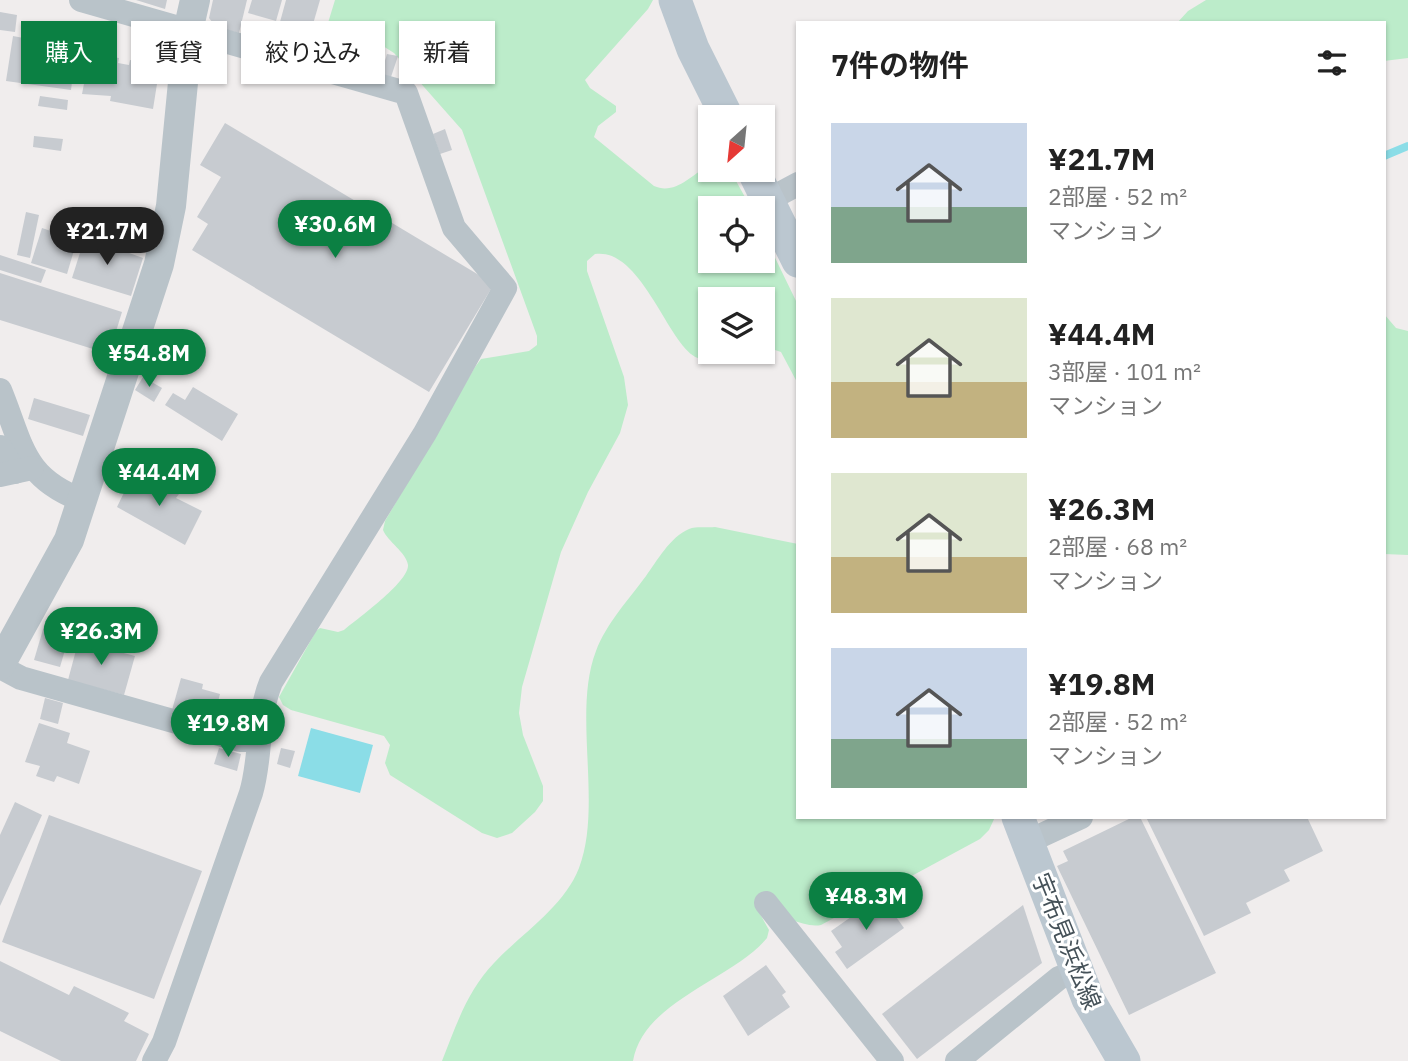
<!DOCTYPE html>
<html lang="ja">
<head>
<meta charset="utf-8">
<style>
	:root { --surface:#fff; --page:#f6f6f6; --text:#222; --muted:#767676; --accent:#0b8043 }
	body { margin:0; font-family:"IBM Plex Sans","Noto Sans JP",sans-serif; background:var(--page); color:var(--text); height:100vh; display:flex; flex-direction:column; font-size:26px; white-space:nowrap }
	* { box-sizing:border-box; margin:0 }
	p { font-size:23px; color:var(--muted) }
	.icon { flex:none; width:38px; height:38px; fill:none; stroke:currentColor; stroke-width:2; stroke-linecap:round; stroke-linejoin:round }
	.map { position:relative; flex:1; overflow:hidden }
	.drawer { position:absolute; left:796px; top:21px; width:590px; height:798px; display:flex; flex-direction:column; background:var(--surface); border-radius:0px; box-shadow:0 2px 5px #0004 }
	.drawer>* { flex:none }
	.guide { position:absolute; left:21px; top:21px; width:665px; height:63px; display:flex; gap:14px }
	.needle { width:46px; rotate:207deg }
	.tools { position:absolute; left:698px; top:105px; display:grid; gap:14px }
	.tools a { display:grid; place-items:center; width:77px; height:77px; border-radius:0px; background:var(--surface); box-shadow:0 2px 5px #0004; font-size:35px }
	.price { position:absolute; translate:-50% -60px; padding:0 16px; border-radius:24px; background:var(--accent); color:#fff; font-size:23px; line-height:46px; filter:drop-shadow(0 2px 4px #0008) }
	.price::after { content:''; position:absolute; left:50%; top:42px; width:21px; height:16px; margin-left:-10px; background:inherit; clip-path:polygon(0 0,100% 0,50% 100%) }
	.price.current { background:#222; color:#fff }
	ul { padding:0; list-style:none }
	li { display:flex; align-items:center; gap:21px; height:175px; padding:0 35px }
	li span { display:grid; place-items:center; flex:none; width:196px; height:140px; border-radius:0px; color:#555 }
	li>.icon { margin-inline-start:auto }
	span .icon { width:84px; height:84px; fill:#fffc; stroke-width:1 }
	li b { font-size:30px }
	h2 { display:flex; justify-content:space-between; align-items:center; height:84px; padding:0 35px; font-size:30px }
	.chip { padding:0 24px; border-radius:0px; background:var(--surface); box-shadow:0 2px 5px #0004; font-size:24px; line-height:63px }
	.chip.current { background:var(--accent); color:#fff }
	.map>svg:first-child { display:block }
	.green { fill:#bcecca }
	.water { fill:#8bdde7 }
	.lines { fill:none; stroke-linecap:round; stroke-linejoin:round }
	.stream { stroke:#8bdde7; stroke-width:8 }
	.building { fill:#c7cbd0 }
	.minor { stroke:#b9c3c9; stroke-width:24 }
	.tertiary { stroke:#b9c3c9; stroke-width:30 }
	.secondary { stroke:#bbc7d0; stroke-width:33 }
	.labels { text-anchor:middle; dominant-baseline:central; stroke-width:6; stroke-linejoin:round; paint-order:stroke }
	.street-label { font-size:24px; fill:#465259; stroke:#fff }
</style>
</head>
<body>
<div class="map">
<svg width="1408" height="1061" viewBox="0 0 1408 1061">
	<rect width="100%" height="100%" fill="#f0eded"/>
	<g class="green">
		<path d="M335,0H653L648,9L585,80L590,88L616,106V112L598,126L594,137L654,186C674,195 690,177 707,166L710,165V170H730L751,208H710V261H763V233L798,305V384L781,352L763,346V299H710V352H736C725,355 710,362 698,358C669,348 642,247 595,254L587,261V271L624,377L628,405L620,433L588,492L561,552L522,687L519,713L523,735L543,786V801L535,812L512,833L497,838L482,833L390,775L385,763L390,745L384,736L291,710L283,705L279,697L316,631L320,628L338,632L344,630C357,619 409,582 408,565C406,552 388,542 383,530L385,521L475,367L481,359L529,351L537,345V336L462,130L394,53L383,46L345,55L329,47L324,36Z"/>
		<path d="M1206,0H1408V58L1384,61V23H1177L1188,11Z"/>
		<path d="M1384,314L1396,328L1408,331V555L1384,554Z"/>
		<path d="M715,527L798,544V817H995L989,830L980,839L821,925C804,929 773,911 755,905L769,930L767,938C732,980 643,1001 633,1061H442C456,1026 467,991 494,963C521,934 564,907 579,868C603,805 572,713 596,651C606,624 629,599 646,576C657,561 670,537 689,529C696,526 708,528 715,527Z"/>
	</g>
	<path class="water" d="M311,728L373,745L360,793L298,776Z"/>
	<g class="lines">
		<path class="stream" d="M1384,156L1408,146"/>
	</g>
	<g class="building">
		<path d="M136,0H167L165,9Z"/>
		<path d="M213,0H247L239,33L216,27L209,18Z"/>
		<path d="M252,0H282L276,21L248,13Z"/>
		<path d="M286,0H320L311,31L280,22Z"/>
		<path d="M0,12L17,15L15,32L0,30Z"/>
		<path d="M13,36L76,48L71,90L6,81Z"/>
		<path d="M363,54L381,59L377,73L359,67Z"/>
		<path d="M387,54L398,56L391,77L381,74Z"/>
		<path d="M105,56L119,58L118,63L129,65L130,60L160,65L153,109L110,101L111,96L82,94L88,63L103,65Z"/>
		<path d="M40,96L68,100L67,110L38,106Z"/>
		<path d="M225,123L494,284L429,392L192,250L208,224L197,217L221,177L200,165Z"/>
		<path d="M445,129L452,150L440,154L433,134Z"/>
		<path d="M34,136L63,139L61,151L33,147Z"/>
		<path d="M26,212L39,215L30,258L17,255Z"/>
		<path d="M42,228L77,240L67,274L31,263Z"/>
		<path d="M85,237L143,258L131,296L72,278Z"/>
		<path d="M0,255L46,270L41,283L0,270Z"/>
		<path d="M0,273L122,312L109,354L0,320Z"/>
		<path d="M143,377L162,388L154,402L135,390Z"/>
		<path d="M193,387L238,414L222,441L165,405L173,393L185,400Z"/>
		<path d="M34,398L90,415L83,436L28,419Z"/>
		<path d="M134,472L179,494L176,498L202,511L185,545L117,507Z"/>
		<path d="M44,626L70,633L60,667L34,660Z"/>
		<path d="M92,637L107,641L105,648L135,656L124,695L68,680L79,639L91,642Z"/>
		<path d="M181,678L203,684L202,689L220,694L213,721L172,710Z"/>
		<path d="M45,698L63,703L58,724L40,719Z"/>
		<path d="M39,723L70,733L67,743L90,751L79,784L57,776L54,782L36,776L40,766L25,762Z"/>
		<path d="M219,748L241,754L237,771L214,764Z"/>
		<path d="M281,748L295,751L290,768L277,764Z"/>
		<path d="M15,802L42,815L0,906V835Z"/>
		<path d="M49,815L202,871L154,999L2,942Z"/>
		<path d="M1133,817H1140L1216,973L1129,1015L1057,866L1068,861L1063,851Z"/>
		<path d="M1146,817H1307L1323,851L1284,870L1290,881L1246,903L1251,913L1204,936Z"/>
		<path d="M881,896L904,928L847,969L835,952L842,947L831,931Z"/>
		<path d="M1023,905L1042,963L917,1059L882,1014Z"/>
		<path d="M0,961L69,995L74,986L129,1013L124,1021L149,1034L136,1061H61L0,1031Z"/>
		<path d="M766,965L786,992L782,995L790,1007L748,1036L723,996Z"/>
	</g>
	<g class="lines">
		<g class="minor">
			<path d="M81,0L406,93L454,228L505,288L425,433L271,682C256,719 262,756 251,793L164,1042L154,1061"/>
			<path d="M768,200L798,184"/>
			<path d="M0,390C23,446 22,478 84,501"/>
			<path d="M0,447L15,472"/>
			<path d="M0,475L32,468"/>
			<path d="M0,667L21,678L240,740H259"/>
			<path d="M1027,842L1081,817"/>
			<path d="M766,903L892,1061"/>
			<path d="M957,1061L1059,978L1076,971"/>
		</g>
		<path class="tertiary" d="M0,665L69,540L159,264L171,206L188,31L195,0"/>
		<g class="secondary">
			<path d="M675,0L693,49L727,117"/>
			<path d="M753,170L798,261"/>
			<path d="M1018,817L1088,999L1124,1061"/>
		</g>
	</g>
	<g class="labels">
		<g class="street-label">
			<text transform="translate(1067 941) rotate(68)">宇布見浜松線</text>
		</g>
	</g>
</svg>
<div class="tools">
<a><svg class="needle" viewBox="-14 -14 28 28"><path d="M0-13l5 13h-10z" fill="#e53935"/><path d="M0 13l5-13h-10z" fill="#767676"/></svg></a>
<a><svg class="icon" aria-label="locate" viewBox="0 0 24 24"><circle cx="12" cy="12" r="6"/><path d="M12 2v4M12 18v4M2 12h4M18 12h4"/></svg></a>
<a><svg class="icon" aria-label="layers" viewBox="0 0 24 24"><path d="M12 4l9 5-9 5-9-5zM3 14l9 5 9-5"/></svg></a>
</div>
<b class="price" style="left:335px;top:260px">¥30.6M</b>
<b class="price current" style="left:107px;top:267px">¥21.7M</b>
<b class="price" style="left:149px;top:389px">¥54.8M</b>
<b class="price" style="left:159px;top:508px">¥44.4M</b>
<b class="price" style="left:101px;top:667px">¥26.3M</b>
<b class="price" style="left:228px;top:759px">¥19.8M</b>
<b class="price" style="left:866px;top:932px">¥48.3M</b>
<div class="guide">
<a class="chip current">購入</a>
<a class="chip">賃貸</a>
<a class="chip">絞り込み</a>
<a class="chip">新着</a>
</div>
<section class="drawer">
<h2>7件の物件<svg class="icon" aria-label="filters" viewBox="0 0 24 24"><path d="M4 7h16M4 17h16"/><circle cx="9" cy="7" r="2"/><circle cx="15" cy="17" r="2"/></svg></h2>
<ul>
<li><span style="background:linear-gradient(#c9d6e8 60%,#7fa58c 0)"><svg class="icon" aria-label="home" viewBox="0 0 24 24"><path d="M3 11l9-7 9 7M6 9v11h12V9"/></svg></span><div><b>¥21.7M</b><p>2部屋 · 52 m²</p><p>マンション</p></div></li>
<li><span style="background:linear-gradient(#dfe7d0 60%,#c2b280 0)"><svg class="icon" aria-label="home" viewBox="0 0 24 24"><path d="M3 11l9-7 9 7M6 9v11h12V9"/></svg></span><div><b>¥44.4M</b><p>3部屋 · 101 m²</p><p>マンション</p></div></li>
<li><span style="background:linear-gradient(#dfe7d0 60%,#c2b280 0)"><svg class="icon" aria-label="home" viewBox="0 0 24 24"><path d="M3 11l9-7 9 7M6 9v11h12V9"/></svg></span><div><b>¥26.3M</b><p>2部屋 · 68 m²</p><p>マンション</p></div></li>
<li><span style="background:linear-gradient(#c9d6e8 65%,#7fa58c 0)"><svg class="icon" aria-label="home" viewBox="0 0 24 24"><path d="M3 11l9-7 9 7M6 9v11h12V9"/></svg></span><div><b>¥19.8M</b><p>2部屋 · 52 m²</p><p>マンション</p></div></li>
</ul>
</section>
</div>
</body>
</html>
